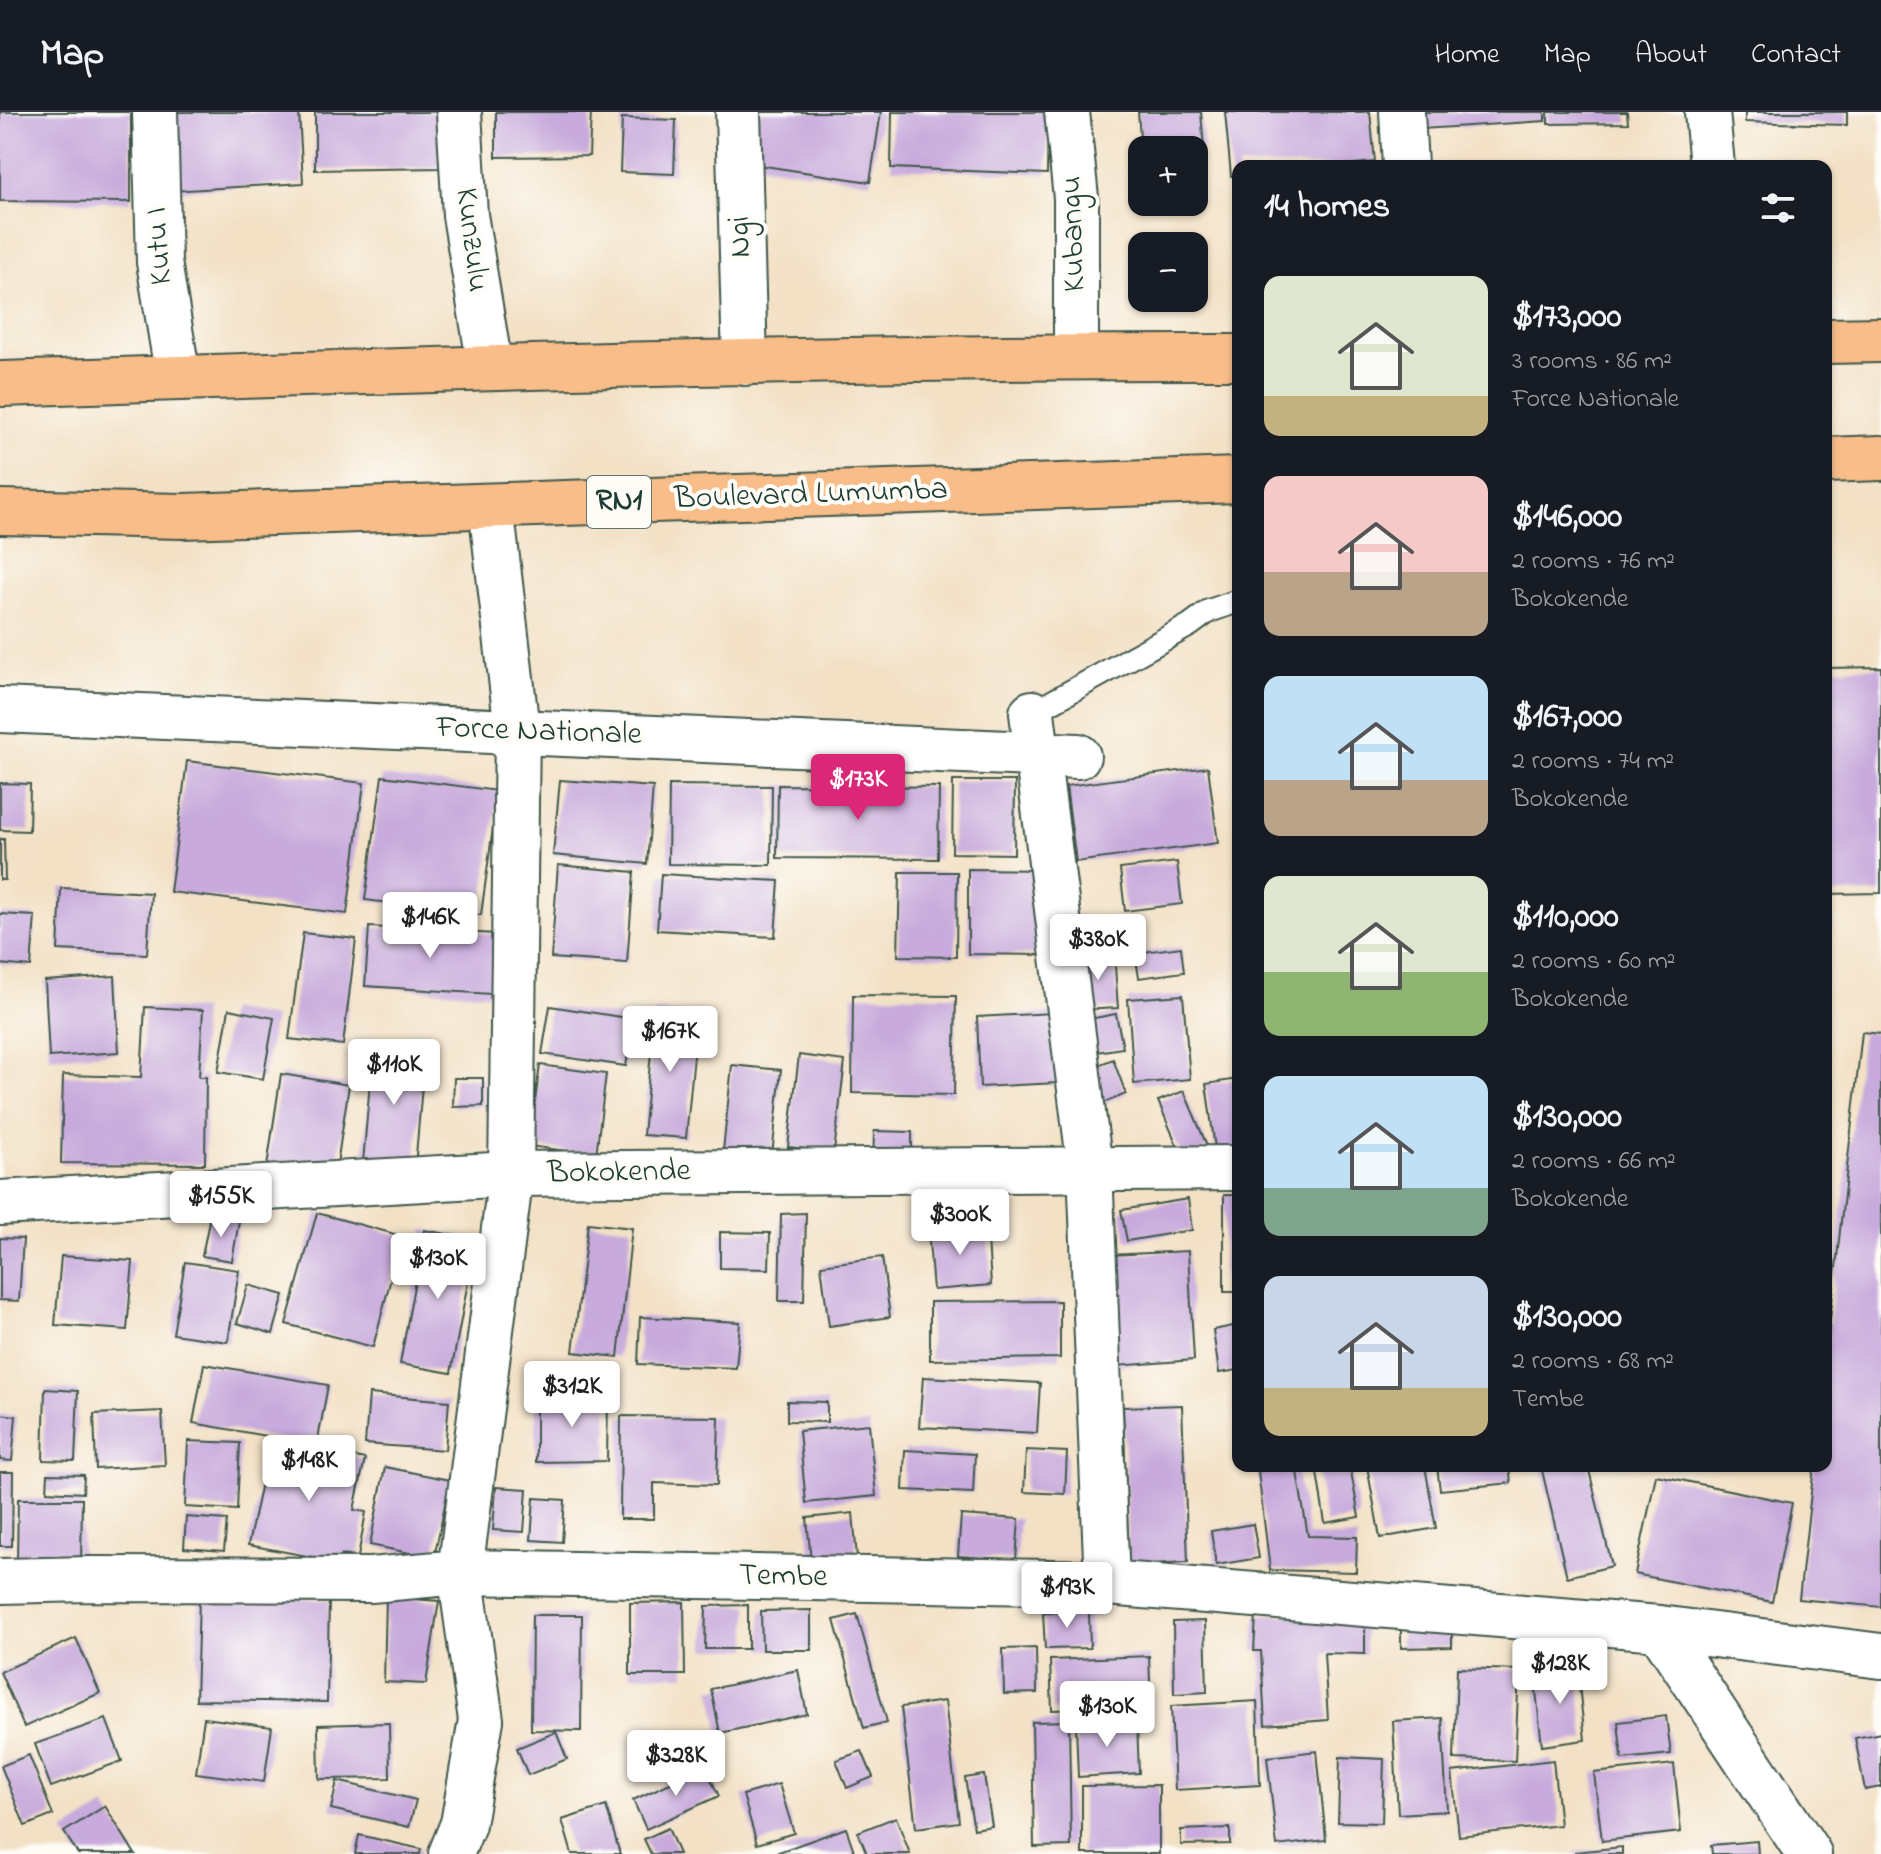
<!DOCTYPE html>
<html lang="en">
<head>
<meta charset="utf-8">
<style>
	:root { --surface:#171b24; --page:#20242c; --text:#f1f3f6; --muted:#9ea1a6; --line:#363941; --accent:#db2777 }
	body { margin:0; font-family:"Indie Flower",sans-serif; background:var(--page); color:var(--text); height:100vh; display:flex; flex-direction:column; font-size:30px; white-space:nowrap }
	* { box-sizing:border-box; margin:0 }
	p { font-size:26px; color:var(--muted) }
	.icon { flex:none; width:44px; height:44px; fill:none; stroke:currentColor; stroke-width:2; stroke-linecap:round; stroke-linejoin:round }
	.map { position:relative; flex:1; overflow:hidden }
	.drawer { position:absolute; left:1232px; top:48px; width:600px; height:1312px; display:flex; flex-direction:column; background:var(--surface); border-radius:16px; box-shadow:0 2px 6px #0004 }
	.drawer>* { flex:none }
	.buttons { position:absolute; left:1128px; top:24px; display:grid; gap:16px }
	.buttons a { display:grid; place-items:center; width:80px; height:80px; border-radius:16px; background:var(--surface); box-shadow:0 2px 6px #0004; font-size:40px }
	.price { position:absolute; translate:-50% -68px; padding:0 18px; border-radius:8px; background:#fff; color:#222; font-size:26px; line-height:52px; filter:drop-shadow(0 2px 4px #0008) }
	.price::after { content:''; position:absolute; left:50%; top:48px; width:24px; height:18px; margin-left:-12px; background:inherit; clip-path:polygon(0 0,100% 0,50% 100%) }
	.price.current { background:var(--accent); color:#fff }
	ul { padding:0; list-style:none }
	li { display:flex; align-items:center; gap:24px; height:200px; padding:0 32px }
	li span { display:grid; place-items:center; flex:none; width:224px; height:160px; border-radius:16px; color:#555 }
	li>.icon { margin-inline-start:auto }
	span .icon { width:96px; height:96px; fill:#fffc; stroke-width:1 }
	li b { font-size:34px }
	h2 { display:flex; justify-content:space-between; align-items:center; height:96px; padding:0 32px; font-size:34px }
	header { display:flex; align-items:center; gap:48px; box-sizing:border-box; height:112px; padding:0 40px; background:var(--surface); border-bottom:2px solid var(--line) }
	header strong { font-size:38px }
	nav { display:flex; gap:44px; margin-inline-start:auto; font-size:28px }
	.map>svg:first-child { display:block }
	.building { fill:#c8aadc }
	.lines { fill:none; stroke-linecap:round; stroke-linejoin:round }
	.lane-casing { stroke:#3f564a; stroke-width:26 }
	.street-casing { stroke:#3f564a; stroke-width:48 }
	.highway-casing { stroke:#3f564a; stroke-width:48 }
	.lane { stroke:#fff; stroke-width:22 }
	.street { stroke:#fff; stroke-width:44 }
	.highway { stroke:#f8bd88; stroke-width:44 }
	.labels { text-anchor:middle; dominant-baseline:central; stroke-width:8; stroke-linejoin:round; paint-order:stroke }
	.shield { fill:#fdfcf7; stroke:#62766e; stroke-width:2 }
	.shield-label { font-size:30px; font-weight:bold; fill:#1f3d34 }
	.street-label { font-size:32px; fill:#1f3d34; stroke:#fdfcf7 }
</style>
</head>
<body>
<header>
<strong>Map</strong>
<nav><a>Home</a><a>Map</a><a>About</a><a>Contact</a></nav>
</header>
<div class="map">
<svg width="1881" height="1742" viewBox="0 0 1881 1742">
	<rect width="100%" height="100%" fill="#fdfcf7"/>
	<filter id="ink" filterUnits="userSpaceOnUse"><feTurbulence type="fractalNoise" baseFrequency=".0125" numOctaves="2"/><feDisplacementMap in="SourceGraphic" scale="16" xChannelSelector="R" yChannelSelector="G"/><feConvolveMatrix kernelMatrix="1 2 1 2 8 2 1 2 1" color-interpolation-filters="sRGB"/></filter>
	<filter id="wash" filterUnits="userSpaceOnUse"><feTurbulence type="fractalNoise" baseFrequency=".006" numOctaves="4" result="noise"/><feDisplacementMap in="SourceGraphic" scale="32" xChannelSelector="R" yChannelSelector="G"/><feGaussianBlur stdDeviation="1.8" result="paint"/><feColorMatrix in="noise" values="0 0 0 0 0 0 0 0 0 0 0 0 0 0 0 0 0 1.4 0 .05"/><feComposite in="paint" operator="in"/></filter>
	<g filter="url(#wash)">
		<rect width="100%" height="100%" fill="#f3e1c6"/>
		<g id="blocks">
			<g class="building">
				<path d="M0,0H131V90L0,89Z"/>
				<path d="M166,0H299L303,71L171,79Z"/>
				<path d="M315,0H440L441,56L315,58Z"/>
				<path d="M496,0H591L589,44L496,45Z"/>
				<path d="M753,0H881L870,70L745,51Z"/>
				<path d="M892,0H1048L1047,62L891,56Z"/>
				<path d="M1138,0H1201L1204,37L1141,38Z"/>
				<path d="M1225,0H1370L1375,50L1334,54H1238V64H1231Z"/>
				<path d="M1406,0H1545V9L1406,18Z"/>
				<path d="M1548,0H1627L1628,11L1548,12Z"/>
				<path d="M1745,0H1847V13L1745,10Z"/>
				<path d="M622,6L676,8L674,62L620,60Z"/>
				<path d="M1881,555V781L1826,782V556Z"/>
				<path d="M187,649L364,671L347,802L170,780Z"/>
				<path d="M1208,655L1218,731L1076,750L1066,674Z"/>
				<path d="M382,664L498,679L481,803L365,788Z"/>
				<path d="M560,668L653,675L647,752L553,743Z"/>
				<path d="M953,669H1015L1014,742L952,741Z"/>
				<path d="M0,671L30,672L29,719L0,718Z"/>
				<path d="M669,673L772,674L771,753L668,752Z"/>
				<path d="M778,673L939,675L938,747L777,746Z"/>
				<path d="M0,727H4L5,768H0Z"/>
				<path d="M1177,750L1182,792L1125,799L1120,757Z"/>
				<path d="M558,753L634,760L627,851L551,846Z"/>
				<path d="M968,757L1044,758L1043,843L968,842Z"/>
				<path d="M900,760H957L956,845L898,844Z"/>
				<path d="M661,762L779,769L775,825L657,818Z"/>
				<path d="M61,776L151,781L147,842L58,838Z"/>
				<path d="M0,802L35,804L31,855L0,852Z"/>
				<path d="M369,815L496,822L491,882L365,874Z"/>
				<path d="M303,821L356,827L343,933L289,927Z"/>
				<path d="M1181,835L1184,860L1139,866L1135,841Z"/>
				<path d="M1114,841L1118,896L1082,898L1079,843Z"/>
				<path d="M115,864L119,940L49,945L45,869Z"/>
				<path d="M853,883L956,884L954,983L852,981Z"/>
				<path d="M1183,883L1190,967L1134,972L1128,887Z"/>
				<path d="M550,894L634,907L626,954L542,942Z"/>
				<path d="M145,895L203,898L199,965H206L205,1052L61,1051L63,963L141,965Z"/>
				<path d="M229,897L274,906L263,967L218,960Z"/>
				<path d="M655,899L698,902L686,1026L643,1023Z"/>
				<path d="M1053,901L1058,971L980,975L977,905Z"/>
				<path d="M1116,902L1123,936L1096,940L1089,907Z"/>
				<path d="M1862,920L1881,922V1495L1799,1487L1814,1354H1826V1245Z"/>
				<path d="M373,935L425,939L415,1055L363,1051Z"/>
				<path d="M799,943L845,949L834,1040L788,1035Z"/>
				<path d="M1113,947L1126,982L1104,991L1091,956Z"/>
				<path d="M540,953L606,962L596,1043L529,1034Z"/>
				<path d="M732,953L781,958L772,1044L723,1039Z"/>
				<path d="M281,962L349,973L334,1072L266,1061Z"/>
				<path d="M454,966H483V994L453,995Z"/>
				<path d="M1238,967V1039L1216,1043L1206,972Z"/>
				<path d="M1184,979L1208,1036L1183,1047L1158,989Z"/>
				<path d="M874,1019L912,1020V1057L873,1056Z"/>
				<rect x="1224" y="1083" width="14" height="97"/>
				<path d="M1188,1087L1192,1118L1127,1129L1121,1098Z"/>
				<path d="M317,1101L402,1124L373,1235L286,1212Z"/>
				<path d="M806,1101L804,1189H779L781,1102Z"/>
				<path d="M210,1104L239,1109L232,1149L202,1144Z"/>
				<path d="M588,1111L632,1116L618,1245L573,1240Z"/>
				<path d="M987,1112L991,1173L933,1178L928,1117Z"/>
				<path d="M424,1118L476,1127L451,1261L400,1252Z"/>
				<path d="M720,1120L770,1121L769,1157L720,1156Z"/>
				<path d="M0,1126L23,1127L19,1189L0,1188Z"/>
				<path d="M1188,1139L1194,1248L1116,1254L1110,1143Z"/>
				<path d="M61,1144L133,1149L127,1218L55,1213Z"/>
				<path d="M882,1145L890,1205L829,1214L821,1153Z"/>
				<path d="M185,1150L239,1158L228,1230L173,1222Z"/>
				<path d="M248,1173L284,1183L273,1222L237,1211Z"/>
				<path d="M1060,1189V1246L930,1248V1190Z"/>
				<path d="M640,1205L740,1210L736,1256L638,1252Z"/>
				<path d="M1238,1213V1258L1219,1261L1213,1218Z"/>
				<path d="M204,1252L328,1273L317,1333L193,1311Z"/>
				<path d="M923,1265L1040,1271L1037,1321L919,1315Z"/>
				<path d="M45,1277L78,1279L75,1349L43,1348Z"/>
				<path d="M369,1282L449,1289L445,1338L365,1332Z"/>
				<path d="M608,1285L607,1349L536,1350V1286Z"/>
				<path d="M787,1289L827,1290V1310L787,1309Z"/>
				<path d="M1182,1293L1188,1450L1129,1453L1123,1295Z"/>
				<path d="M162,1299L165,1353L96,1357L94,1302Z"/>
				<path d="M0,1302L16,1304L12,1349L0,1348Z"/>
				<path d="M621,1304L719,1305L717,1373L654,1371V1407H620Z"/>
				<path d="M869,1312L876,1384L806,1391L799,1319Z"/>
				<path d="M270,1328L365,1347L354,1398L366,1400L358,1445L342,1443L340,1450L248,1433Z"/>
				<path d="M188,1329L240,1331L237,1398L185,1395Z"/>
				<path d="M905,1338L975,1342L973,1381L903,1378Z"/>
				<path d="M1026,1338L1067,1340L1065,1382L1024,1380Z"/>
				<path d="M1288,1354H1296L1308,1424L1357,1425L1356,1460L1270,1458L1258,1359Z"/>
				<path d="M1316,1354H1350L1359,1405L1325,1411Z"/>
				<path d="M1367,1354H1425L1436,1416L1380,1426Z"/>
				<path d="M1437,1354H1509L1511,1371L1440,1378Z"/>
				<path d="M1541,1354H1588L1612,1454L1567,1465Z"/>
				<path d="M385,1355L450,1368L434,1446L370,1433Z"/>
				<path d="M0,1360H13L12,1434H0Z"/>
				<path d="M48,1362L84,1363L83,1381L47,1379Z"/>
				<path d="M1656,1363L1792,1391L1772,1490L1635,1462Z"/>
				<path d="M496,1375L527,1377L524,1420L493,1418Z"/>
				<path d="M534,1386L565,1388L562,1430L531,1428Z"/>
				<path d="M18,1387H82L81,1451H17Z"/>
				<path d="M853,1401L857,1446L811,1450L807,1406Z"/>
				<path d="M961,1403L1019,1407L1016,1448L958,1444Z"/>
				<path d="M186,1405L227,1408L224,1439L184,1436Z"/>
				<path d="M1253,1412L1259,1446L1216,1453L1211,1419Z"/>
				<path d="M386,1485L439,1489L426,1572L384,1570Z"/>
				<path d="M199,1486L329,1488L327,1590L196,1588Z"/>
				<path d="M684,1490L685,1563H630V1491Z"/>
				<path d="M748,1493V1537H705L706,1494Z"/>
				<path d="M811,1498V1538H762L761,1499Z"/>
				<path d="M1089,1499L1090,1536L1045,1537L1043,1501Z"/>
				<path d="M857,1502L887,1610L864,1616L834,1508Z"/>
				<path d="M532,1503H582L581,1619L531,1618Z"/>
				<path d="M1256,1503L1365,1504V1542L1324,1541L1328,1608L1265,1613L1261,1539H1254Z"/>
				<path d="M1401,1503H1452V1535L1401,1536Z"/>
				<path d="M1205,1509L1207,1580L1174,1582L1173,1510Z"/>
				<path d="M76,1526L100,1581L24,1615L0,1560Z"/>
				<path d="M1036,1536L1037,1581L1004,1582L1003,1537Z"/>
				<path d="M1149,1544L1151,1595L1052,1598L1050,1548Z"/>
				<path d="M1577,1554L1585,1628L1542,1634L1534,1560Z"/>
				<path d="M1457,1556L1519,1558L1515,1649L1454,1647Z"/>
				<path d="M798,1558L807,1602L720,1621L711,1577Z"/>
				<path d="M945,1589L959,1710L916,1716L901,1595Z"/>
				<path d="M1257,1589L1260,1673L1175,1678L1171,1594Z"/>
				<path d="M1666,1604L1671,1642L1622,1647L1618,1610Z"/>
				<path d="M204,1606L272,1615L264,1670L196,1661Z"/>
				<path d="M1442,1606L1447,1699L1398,1702L1393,1609Z"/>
				<path d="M106,1607L122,1649L51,1675L35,1632Z"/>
				<path d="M1069,1609L1071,1734L1034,1735L1032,1610Z"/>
				<path d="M389,1611L390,1666L319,1667L318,1613Z"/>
				<path d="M1137,1611L1139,1661L1078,1665L1076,1612Z"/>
				<path d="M556,1620L567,1647L528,1663L517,1636Z"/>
				<path d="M1881,1621V1675L1865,1678L1855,1626Z"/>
				<path d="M862,1639L873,1665L847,1676L836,1648Z"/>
				<path d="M1317,1639L1326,1728L1277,1734L1267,1645Z"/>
				<path d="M29,1643L53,1703L25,1714L1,1654Z"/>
				<path d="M1340,1645L1384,1647L1382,1711L1338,1710Z"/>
				<path d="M1553,1648L1560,1713L1459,1724L1452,1660Z"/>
				<path d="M1674,1652L1681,1720L1602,1729L1594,1661Z"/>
				<path d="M705,1655L719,1684L646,1717L633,1688Z"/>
				<path d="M984,1663L992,1714L974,1717L965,1666Z"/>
				<path d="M337,1669L416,1688L409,1715L331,1697Z"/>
				<path d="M779,1672L794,1721L757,1732L743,1683Z"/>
				<path d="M1159,1673V1742H1082V1674Z"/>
				<path d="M105,1694L135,1742H78L64,1720Z"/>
				<path d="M606,1694L620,1742H572L562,1708Z"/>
				<path d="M896,1705L910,1742H867L858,1720Z"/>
				<path d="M668,1716L679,1742H651L644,1727Z"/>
				<path d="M846,1716L855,1742H773Z"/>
				<path d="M1230,1716V1732L1181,1733V1718Z"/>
				<path d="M359,1723L421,1737L420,1742H355Z"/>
				<path d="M1757,1729L1758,1742H1712L1711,1733Z"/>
				<path d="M1622,1735V1742H1575V1740Z"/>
			</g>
		</g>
	</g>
	<g filter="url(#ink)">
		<use href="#blocks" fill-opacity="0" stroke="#3f564a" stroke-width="2"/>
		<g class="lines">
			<defs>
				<path id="lane" d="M1032,601L1190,513L1209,499L1238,489"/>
				<g id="street">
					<path d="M155,0L159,150L178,266"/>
					<path d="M459,0L465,103L490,255"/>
					<path d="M738,0L745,251"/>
					<path d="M1067,0L1076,86V245"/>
					<path d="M1402,0L1405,54"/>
					<path d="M1707,0L1712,54"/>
					<path d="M0,598L1078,644"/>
					<path d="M1032,601L1090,1056L1107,1471"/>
					<path d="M0,1091L511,1062L1238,1056"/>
					<path d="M0,1469L90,1467L371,1468L460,1460L511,1062L517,618L491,394"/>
					<path d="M1659,1516L1809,1742"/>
					<path d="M451,1742L463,1712L481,1608L460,1460L1107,1471L1659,1516L1881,1544"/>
				</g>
				<g id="highway">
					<path d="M1826,229L1881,228"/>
					<path d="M0,272C413,258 825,244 1238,245"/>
					<path d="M1826,348L1881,346"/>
					<path d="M0,400L183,404L1238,368"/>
				</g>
			</defs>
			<use href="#lane" class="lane-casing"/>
			<use href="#street" class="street-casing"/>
			<use href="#highway" class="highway-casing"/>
			<use href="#lane" class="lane"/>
			<use href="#street" class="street"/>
			<use href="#highway" class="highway"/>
		</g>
	</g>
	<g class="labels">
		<rect class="shield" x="587" y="364" width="64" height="52" rx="6"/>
		<g class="shield-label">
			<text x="619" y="390">RN1</text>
		</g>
		<g class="street-label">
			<text transform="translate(1074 122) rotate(-92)">Kubangu</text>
			<text transform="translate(741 125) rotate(-92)">Ngi</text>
			<text transform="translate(471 128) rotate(83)">Kunzulu</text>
			<text transform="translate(160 134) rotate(-94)">Kutu I</text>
			<text transform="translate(811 383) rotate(-2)">Boulevard Lumumba</text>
			<text transform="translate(539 620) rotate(2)">Force Nationale</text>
			<text transform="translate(619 1061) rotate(-1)">Bokokende</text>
			<text transform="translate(783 1465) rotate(1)">Tembe</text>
		</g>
	</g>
</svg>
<div class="buttons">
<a>+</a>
<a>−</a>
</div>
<b class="price current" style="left:858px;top:710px">$173K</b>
<b class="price" style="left:430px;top:848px">$146K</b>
<b class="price" style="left:1098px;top:870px">$380K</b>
<b class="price" style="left:670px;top:962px">$167K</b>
<b class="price" style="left:394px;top:995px">$110K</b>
<b class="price" style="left:221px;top:1127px">$155K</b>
<b class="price" style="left:960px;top:1145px">$300K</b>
<b class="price" style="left:438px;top:1189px">$130K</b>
<b class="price" style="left:572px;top:1317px">$312K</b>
<b class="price" style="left:309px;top:1391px">$148K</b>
<b class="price" style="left:1067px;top:1518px">$193K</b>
<b class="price" style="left:1560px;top:1594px">$128K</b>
<b class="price" style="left:1107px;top:1637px">$130K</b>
<b class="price" style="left:676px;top:1686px">$328K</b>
<section class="drawer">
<h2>14 homes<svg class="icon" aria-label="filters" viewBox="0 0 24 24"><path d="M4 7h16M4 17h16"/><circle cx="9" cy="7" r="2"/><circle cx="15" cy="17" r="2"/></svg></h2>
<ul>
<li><span style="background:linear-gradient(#dfe7d0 75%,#c2b280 0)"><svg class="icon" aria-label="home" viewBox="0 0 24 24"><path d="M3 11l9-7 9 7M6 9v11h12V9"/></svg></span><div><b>$173,000</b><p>3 rooms · 86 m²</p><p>Force Nationale</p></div></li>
<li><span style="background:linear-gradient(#f6c9c9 60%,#b9a48a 0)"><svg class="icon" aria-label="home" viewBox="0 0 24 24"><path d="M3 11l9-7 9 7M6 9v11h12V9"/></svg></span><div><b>$146,000</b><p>2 rooms · 76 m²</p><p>Bokokende</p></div></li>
<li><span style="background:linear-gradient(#bfe0f5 65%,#b9a48a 0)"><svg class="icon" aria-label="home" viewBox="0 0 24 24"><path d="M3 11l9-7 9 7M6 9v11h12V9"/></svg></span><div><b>$167,000</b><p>2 rooms · 74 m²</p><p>Bokokende</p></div></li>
<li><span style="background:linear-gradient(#dfe7d0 60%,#8fb573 0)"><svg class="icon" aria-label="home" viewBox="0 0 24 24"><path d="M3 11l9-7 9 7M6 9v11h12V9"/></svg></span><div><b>$110,000</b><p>2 rooms · 60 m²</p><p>Bokokende</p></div></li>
<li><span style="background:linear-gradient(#bfe0f5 70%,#7fa58c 0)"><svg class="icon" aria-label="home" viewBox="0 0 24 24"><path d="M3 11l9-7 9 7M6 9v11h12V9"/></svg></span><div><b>$130,000</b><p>2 rooms · 66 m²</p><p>Bokokende</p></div></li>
<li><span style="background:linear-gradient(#c9d6e8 70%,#c2b280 0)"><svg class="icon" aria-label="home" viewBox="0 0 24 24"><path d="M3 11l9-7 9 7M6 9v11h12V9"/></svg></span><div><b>$130,000</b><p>2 rooms · 68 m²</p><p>Tembe</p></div></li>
</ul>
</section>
</div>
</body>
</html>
